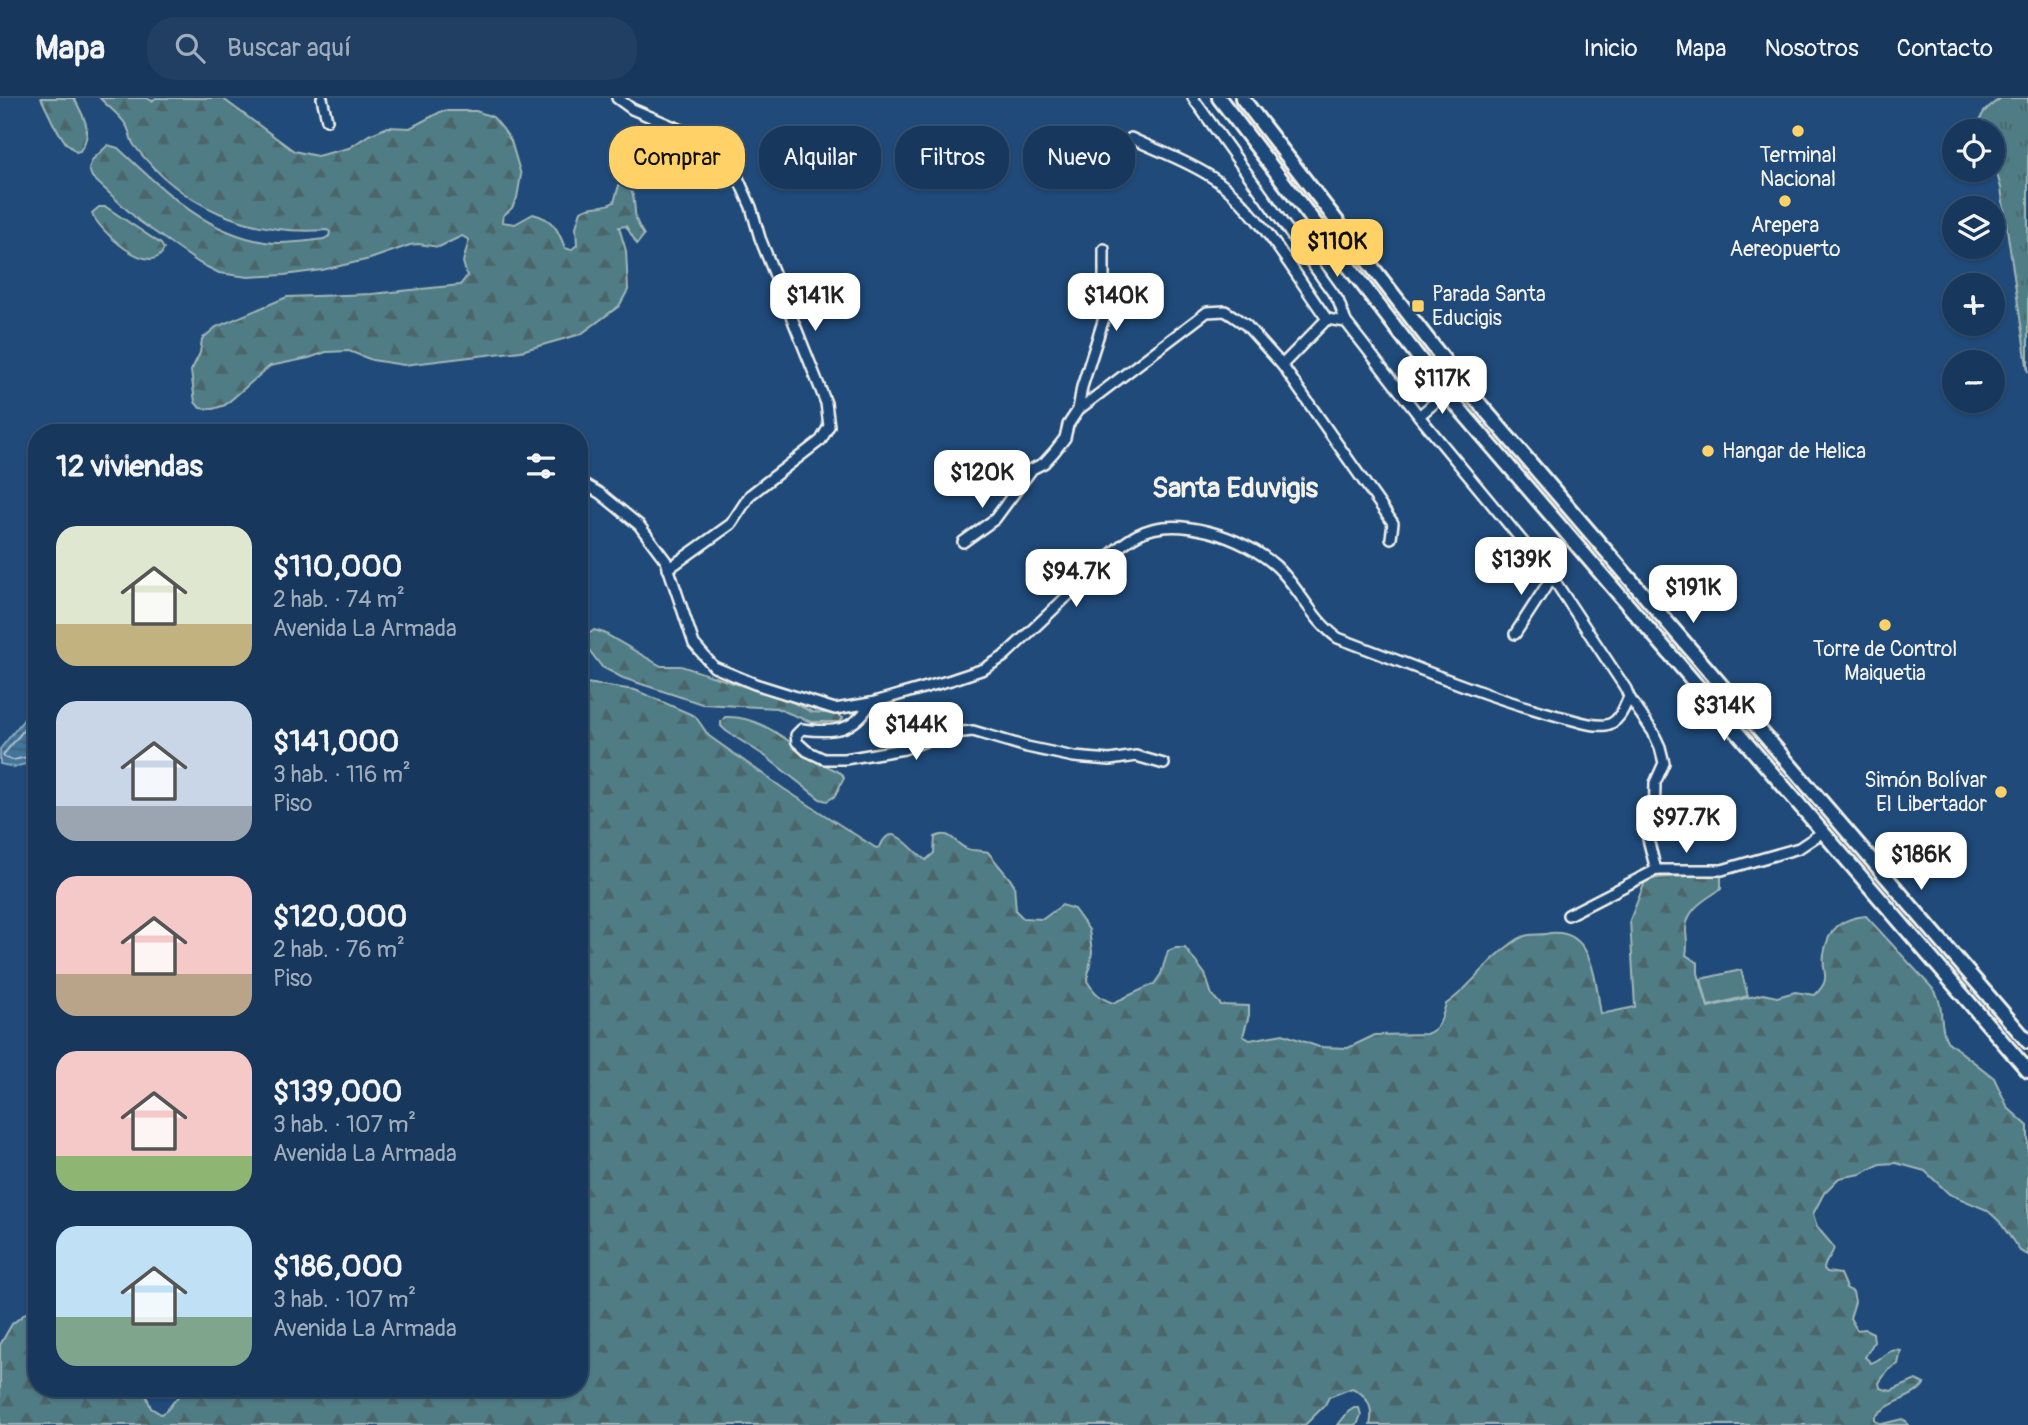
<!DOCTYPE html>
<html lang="es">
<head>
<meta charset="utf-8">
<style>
	:root { --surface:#17385c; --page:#203f62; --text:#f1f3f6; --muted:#9eacbb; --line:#365272; --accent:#ffd166 }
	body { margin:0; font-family:Pangolin,sans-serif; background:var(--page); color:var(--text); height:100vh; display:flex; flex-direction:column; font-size:26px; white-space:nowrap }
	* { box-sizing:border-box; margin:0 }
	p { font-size:23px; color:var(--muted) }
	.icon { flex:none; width:38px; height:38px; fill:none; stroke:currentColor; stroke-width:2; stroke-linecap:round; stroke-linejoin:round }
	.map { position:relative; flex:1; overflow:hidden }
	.panel { position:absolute; left:28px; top:326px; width:560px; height:973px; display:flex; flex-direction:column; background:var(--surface); border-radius:28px; box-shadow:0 2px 5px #0004,0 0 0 2px var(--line) }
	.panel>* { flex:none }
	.guide { position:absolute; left:609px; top:28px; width:665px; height:63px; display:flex; gap:14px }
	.buttons { position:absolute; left:1942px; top:21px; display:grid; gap:14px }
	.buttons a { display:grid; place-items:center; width:63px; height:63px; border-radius:50%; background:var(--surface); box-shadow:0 2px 5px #0004,0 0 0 2px var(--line); font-size:35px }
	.price { position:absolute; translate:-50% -60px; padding:0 16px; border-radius:14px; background:#fff; color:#222; font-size:23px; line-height:46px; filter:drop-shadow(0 2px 4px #0008) }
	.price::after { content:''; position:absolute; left:50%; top:42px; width:21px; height:16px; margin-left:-10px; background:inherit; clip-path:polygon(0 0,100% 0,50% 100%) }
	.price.current { background:var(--accent); color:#111 }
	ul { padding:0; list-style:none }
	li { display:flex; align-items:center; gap:21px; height:175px; padding:0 28px }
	li span { display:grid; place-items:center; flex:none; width:196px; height:140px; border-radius:21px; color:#555 }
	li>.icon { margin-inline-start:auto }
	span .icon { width:84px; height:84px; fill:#fffc; stroke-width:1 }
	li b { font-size:30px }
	h2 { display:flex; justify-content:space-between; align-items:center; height:84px; padding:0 28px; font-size:30px }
	.chip { padding:0 24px; border-radius:28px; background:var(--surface); box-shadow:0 2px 5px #0004,0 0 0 2px var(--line); font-size:24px; line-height:63px }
	.chip.current { background:var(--accent); color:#111 }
	header { display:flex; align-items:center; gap:42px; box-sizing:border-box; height:98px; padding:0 35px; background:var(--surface); border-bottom:2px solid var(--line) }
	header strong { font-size:33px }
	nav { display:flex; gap:38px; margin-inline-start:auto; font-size:24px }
	.search { width:490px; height:63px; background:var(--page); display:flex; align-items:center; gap:18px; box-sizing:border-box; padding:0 24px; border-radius:28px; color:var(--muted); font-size:26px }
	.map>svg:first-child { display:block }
	.grass { fill:url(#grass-tufts); stroke:#a2b6b6; stroke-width:2 }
	.forest { fill:url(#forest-firs); stroke:#a2b6b6; stroke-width:2 }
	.pitch { fill:#4f7c85; stroke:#a2b6b6; stroke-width:2 }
	.water { fill:url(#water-rules); stroke:#88a7bb; stroke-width:2 }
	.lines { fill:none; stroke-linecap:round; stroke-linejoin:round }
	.shore { stroke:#acbfca; stroke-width:2 }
	.minor-casing { stroke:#f4f1e8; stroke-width:14 }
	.secondary-casing { stroke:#f4f1e8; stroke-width:18 }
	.minor { stroke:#1f4a7a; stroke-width:9 }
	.secondary { stroke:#1f4a7a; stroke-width:12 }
	.poi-dot { fill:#ffd166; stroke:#1f4a7a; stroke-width:2.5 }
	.labels { text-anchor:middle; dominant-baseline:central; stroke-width:6; stroke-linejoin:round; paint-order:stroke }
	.poi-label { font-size:21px; fill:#f4f1e8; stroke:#1f4a7a }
	.district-label { font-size:28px; font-weight:bold; fill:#f4f1e8; stroke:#1f4a7a }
</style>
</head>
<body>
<header>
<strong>Mapa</strong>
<div class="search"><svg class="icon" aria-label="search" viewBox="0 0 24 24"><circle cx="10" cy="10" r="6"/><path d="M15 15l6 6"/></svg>Buscar aquí</div>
<nav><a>Inicio</a><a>Mapa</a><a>Nosotros</a><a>Contacto</a></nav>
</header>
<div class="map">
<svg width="2028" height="1327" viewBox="0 0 2028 1327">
	<defs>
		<pattern id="grass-tufts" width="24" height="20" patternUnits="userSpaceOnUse" patternTransform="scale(1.75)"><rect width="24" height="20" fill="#4f7c85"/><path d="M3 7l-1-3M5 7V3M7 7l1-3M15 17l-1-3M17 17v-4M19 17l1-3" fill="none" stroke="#4c6569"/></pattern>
		<pattern id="forest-firs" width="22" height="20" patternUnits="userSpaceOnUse" patternTransform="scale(1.75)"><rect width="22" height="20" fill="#4f7c85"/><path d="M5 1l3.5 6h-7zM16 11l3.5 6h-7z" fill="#4c6569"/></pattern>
		<pattern id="water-rules" width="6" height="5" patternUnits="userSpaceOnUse" patternTransform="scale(1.75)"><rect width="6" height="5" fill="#40759d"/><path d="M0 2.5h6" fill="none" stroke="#445e72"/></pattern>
	</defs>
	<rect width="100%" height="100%" fill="#1f4a7a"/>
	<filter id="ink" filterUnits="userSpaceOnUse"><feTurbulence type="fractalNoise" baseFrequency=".0143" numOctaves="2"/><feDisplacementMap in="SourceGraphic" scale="14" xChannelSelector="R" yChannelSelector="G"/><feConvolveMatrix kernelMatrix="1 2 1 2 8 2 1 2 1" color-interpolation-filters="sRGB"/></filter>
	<g filter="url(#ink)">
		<path class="grass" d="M2001,0H2028V274L2001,90L1993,62V33H1980C1977,16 1988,9 2001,0Z"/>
		<g class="forest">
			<path d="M41,0H74C84,19 94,34 80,53L76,54L66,45L54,27Z"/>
			<path d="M100,0H147L152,3L156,0H222L294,53L317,58L349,50L369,37L388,29L410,30L442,13H476L493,19L503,31L511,43L521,77L517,100L512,110L503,118L502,124L515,126L533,116C553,121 558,131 565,150L571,152L577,147L576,129L581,113C592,106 603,111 614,104L620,84H624C637,95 633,106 636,121C638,127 641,132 644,137L637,146L626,128L619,129L626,153L628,192L619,208L581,236L521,253L404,267L372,262L349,253L326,254L309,260L270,268L225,307L213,311L200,310L195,304L191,273L200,255L202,241L216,229L287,199L372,196L460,187L467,178L463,164L469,142L462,138L439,149L418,146L410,147L370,161L322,172L284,177L248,179L219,175L199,165L139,123L92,79L89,71L92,62L108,47L118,50C161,90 203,134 265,144C283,147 306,143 324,141L329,138L330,134L327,132C250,138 181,109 134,47C130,41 130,33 126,27C120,17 108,9 100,0Z"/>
			<path d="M99,109H106L161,146L164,151C152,182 98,132 92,115Z"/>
			<path d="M594,532L604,535L661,568H681L792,604L812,614L836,616L843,620L840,624H811L776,610L702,606L623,580L602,569L586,548V538Z"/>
			<path d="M579,584L635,592L695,618L709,638L784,691L876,750L880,749C892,718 913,756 926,762L934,755L935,739C951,732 952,743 965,750C970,753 981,752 988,754L1014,786L1016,813L1023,820L1043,821L1062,807L1074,811L1089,832L1092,854L1087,883C1094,894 1099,900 1113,905L1154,886L1161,876L1168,853L1175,850H1185L1205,876L1212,897L1221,907L1249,908V917L1243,938L1250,942L1283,936L1319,949L1348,950L1375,937L1426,936C1442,930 1441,920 1446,906C1467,892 1482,870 1501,854C1509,848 1519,838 1529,837C1534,836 1540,837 1545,836C1593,826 1595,882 1601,916L1635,909L1630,822L1645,784L1656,780L1721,776V791C1706,801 1685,811 1686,834C1687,842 1688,848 1686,857L1698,865V875L1708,909L1763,896L1777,899L1795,894L1815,897C1833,879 1821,876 1824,856C1828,830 1842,820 1866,818L1935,893C1945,911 1938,926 1947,943L1994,980L2008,1010L2028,1028V1157L2020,1153L1999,1123L1987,1112L1949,1096L1925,1073L1896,1065L1880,1066L1861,1076L1839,1080L1824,1095L1813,1116L1817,1129L1834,1149C1833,1158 1825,1161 1824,1171L1827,1174L1840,1176L1846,1190L1853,1194L1855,1204L1850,1220L1857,1232L1865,1231L1873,1235L1874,1244L1865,1259L1871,1265C1882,1262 1888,1249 1901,1253L1898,1266L1888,1272L1879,1285L1880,1290L1891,1293L1916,1282L1924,1286C1916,1300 1888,1303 1875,1319V1323L1882,1326L1902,1321L1906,1323L1908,1327H1370C1374,1311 1368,1297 1352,1290L1329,1299L1325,1307L1305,1327H0V1247L12,1226L30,1212L37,1211V1290H119L121,1298L126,1300L133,1297L136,1290H147L145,1294L151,1310L161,1316L167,1312L185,1290H579Z"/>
			<path d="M725,619C757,617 784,640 809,657C819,665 831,670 842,676L844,680L835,698L827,703L820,701L765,658L726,633L721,628V624Z"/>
			<path d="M1354,1310H1359L1361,1317L1357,1327H1338L1348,1314Z"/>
		</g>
		<path class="pitch" d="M1741,872L1748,898L1708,908L1701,881Z"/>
		<path class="water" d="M37,605V663L14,669L0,666V651Z"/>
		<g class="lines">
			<path class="shore" d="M37,616L3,657L5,660L13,662L37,657"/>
			<defs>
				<g id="minor">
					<path d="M322,0L327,22"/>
					<path d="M617,0L632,11L686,34L710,50L734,71L751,109L760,140L826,305L829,328L821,342L750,397L731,426L668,471"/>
					<path d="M1131,40C1158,53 1188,63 1213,80C1256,108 1296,178 1327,221"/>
					<path d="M1282,267L1327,221L1346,224"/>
					<path d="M1078,312L1082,289L1104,220V151"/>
					<path d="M1419,318L1460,283"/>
					<path d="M579,383L601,396L639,427L666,463L694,546L714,569L755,586L835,611L871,605L951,582L984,571L1003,559C1030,534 1057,508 1084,482C1101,466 1117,448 1137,437C1176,415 1245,440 1276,468C1299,489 1311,521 1338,540C1411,567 1483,598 1558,618C1572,621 1591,629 1606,627C1619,625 1624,610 1629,599L1626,591L1552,479L1419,318L1346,224L1338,202L1193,0"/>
					<path d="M963,444L995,421L1032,371L1044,365L1054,354L1065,340L1068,327L1078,312L1207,214L1225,213L1233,218L1246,227L1282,267L1393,425L1391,440"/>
					<path d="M1515,536L1552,479"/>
					<path d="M1629,599L1653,634L1660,649L1664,665L1655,685L1654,732L1646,733L1656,772"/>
					<path d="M871,605C853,634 834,635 802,631L796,637L797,644L807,653L824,661H845L904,651L944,636L973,633L1027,649L1074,659L1110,662L1136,658L1164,666"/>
					<path d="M1568,817L1656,772H1722L1799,750L1823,734"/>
				</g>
				<g id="secondary">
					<path d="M1219,0L1446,295L2028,973"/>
					<path d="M1242,0L1460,283L2028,944"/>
				</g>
			</defs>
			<use href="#minor" class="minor-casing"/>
			<use href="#secondary" class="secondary-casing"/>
			<use href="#minor" class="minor"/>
			<use href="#secondary" class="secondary"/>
		</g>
	</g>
	<g class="poi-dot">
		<circle cx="1798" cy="33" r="7"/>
		<circle cx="1785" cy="103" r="7"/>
		<rect x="1411" y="201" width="14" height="14" rx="3.5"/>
		<circle cx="1708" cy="353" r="7"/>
		<circle cx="1885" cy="527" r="7"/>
		<circle cx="2001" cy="694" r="7"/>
	</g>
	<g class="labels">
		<g class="poi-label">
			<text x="1798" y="57">Terminal<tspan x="1798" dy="24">Nacional</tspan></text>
			<text x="1785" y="127">Arepera<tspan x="1785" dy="24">Aereopuerto</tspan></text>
			<text x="1432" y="196" text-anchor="start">Parada Santa<tspan x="1432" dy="24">Educigis</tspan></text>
			<text x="1722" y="353" text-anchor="start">Hangar de Helica</text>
			<text x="1885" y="551">Torre de Control<tspan x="1885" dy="24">Maiquetia</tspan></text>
			<text x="1987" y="682" text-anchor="end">Simón Bolívar<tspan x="1987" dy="24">El Libertador</tspan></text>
		</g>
		<g class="district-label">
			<text x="1235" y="390">Santa Eduvigis</text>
		</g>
	</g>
</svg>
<div class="buttons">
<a><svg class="icon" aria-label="locate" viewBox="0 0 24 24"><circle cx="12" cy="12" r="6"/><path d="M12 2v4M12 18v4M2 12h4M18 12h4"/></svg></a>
<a><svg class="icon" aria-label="layers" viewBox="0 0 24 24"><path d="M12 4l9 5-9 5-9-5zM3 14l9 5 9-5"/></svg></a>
<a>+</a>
<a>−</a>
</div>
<b class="price current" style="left:1337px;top:181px">$110K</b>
<b class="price" style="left:815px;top:235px">$141K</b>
<b class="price" style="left:1116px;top:235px">$140K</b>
<b class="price" style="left:1442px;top:318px">$117K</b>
<b class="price" style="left:982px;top:412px">$120K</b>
<b class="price" style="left:1521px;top:499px">$139K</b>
<b class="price" style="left:1076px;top:511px">$94.7K</b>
<b class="price" style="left:1693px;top:527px">$191K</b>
<b class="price" style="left:1724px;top:645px">$314K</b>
<b class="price" style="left:916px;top:664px">$144K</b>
<b class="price" style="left:1686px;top:757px">$97.7K</b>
<b class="price" style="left:1921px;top:794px">$186K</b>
<div class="guide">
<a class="chip current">Comprar</a>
<a class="chip">Alquilar</a>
<a class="chip">Filtros</a>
<a class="chip">Nuevo</a>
</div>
<section class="panel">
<h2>12 viviendas<svg class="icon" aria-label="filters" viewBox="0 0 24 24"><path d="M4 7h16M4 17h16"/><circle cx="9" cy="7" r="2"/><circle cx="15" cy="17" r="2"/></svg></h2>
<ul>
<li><span style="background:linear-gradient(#dfe7d0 70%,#c2b280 0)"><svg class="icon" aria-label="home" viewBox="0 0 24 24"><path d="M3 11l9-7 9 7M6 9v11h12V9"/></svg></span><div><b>$110,000</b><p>2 hab. · 74 m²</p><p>Avenida La Armada</p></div></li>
<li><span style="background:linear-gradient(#c9d6e8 75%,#9aa5b1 0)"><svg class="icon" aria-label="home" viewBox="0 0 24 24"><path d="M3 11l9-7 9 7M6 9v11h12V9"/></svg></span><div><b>$141,000</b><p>3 hab. · 116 m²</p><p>Piso</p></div></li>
<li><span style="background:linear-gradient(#f6c9c9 70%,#b9a48a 0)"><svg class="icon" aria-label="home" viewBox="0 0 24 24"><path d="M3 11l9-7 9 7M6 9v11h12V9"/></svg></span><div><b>$120,000</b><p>2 hab. · 76 m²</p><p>Piso</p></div></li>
<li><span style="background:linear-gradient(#f6c9c9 75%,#8fb573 0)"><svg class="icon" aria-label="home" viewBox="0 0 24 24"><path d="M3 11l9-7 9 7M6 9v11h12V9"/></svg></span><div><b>$139,000</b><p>3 hab. · 107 m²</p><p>Avenida La Armada</p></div></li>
<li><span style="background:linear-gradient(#bfe0f5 65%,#7fa58c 0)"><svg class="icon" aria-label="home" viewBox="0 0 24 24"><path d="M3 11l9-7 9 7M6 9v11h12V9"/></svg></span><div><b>$186,000</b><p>3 hab. · 107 m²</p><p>Avenida La Armada</p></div></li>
</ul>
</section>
</div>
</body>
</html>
